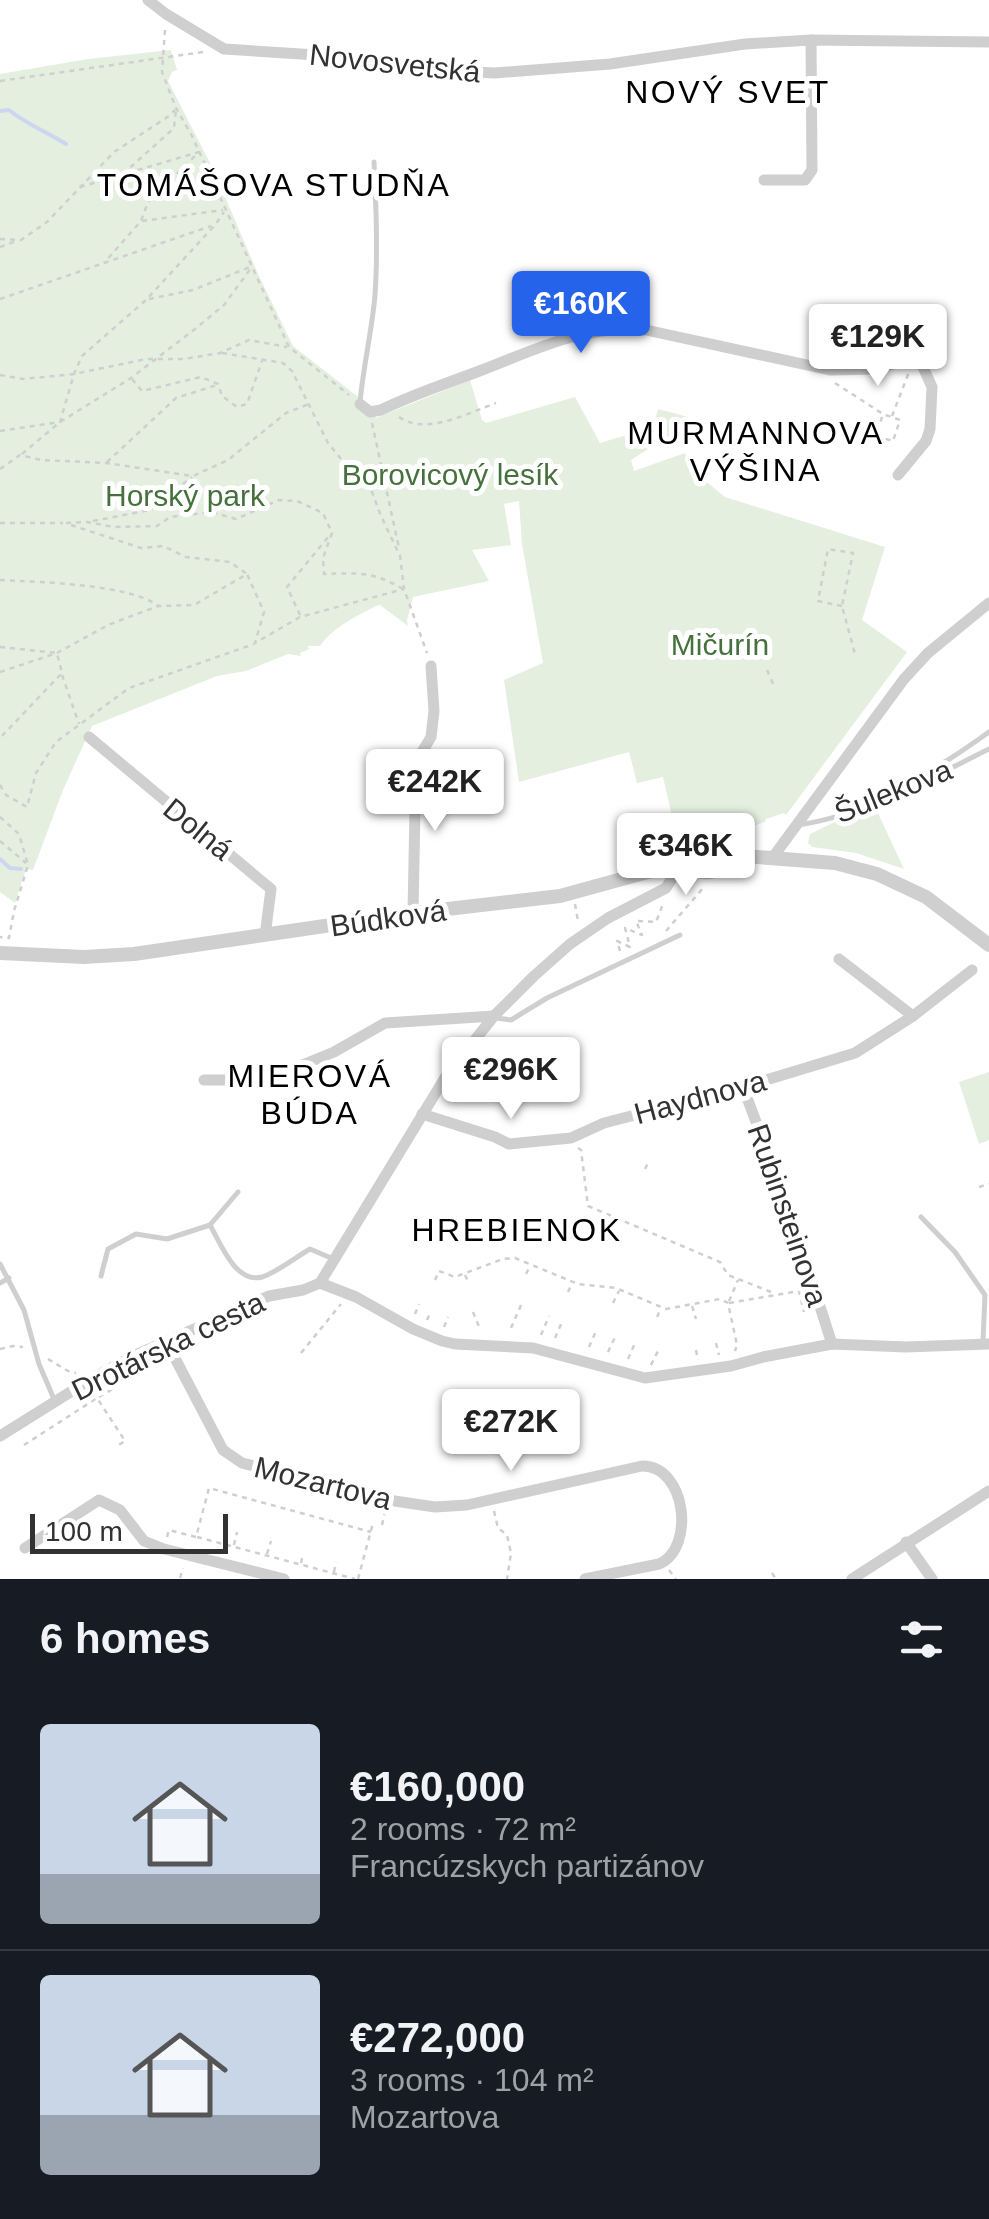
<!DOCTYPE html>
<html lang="en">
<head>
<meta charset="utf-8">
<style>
	:root { --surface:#171b24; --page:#20242c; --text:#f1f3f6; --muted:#9ea1a6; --line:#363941; --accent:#2563eb }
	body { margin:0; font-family:Helvetica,sans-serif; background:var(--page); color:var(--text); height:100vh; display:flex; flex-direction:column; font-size:38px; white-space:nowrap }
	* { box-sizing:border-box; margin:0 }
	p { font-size:32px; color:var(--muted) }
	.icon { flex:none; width:55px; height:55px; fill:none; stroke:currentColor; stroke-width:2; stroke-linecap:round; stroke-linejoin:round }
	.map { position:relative; height:1579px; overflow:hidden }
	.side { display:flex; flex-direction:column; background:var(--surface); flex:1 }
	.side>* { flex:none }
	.scale { position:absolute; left:30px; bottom:25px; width:198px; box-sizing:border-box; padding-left:10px; border:5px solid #323232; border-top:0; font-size:28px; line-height:35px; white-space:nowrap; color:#323232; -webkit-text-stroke:8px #fff; paint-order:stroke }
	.price { position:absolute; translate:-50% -85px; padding:0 22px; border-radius:10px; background:#fff; color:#222; font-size:32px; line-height:65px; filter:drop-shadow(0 2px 5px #0008) }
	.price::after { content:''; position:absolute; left:50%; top:60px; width:30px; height:22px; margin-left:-15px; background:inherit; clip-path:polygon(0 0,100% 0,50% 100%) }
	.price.selected { background:var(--accent); color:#fff }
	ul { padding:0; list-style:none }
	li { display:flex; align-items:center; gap:30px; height:250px; padding:0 40px }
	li+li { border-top:2px solid var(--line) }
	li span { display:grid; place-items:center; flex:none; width:280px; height:200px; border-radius:10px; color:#555 }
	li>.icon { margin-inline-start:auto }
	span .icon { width:120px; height:120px; fill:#fffc; stroke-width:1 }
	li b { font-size:42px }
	h2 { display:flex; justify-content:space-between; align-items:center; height:120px; padding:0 40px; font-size:42px }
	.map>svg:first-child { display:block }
	.green { fill:#e4efe0 }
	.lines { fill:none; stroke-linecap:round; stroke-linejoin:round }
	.stream { stroke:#ccd7ef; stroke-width:4 }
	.path { stroke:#cfcfcf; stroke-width:2.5; stroke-dasharray:5 5; stroke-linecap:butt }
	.service { stroke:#cfcfcf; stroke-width:5 }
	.minor { stroke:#cfcfcf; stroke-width:11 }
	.tertiary { stroke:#cfcfcf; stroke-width:14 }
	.labels { text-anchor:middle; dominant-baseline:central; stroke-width:10; stroke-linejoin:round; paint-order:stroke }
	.street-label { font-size:30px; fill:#323232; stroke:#fff }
	.park-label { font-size:30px; fill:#45713c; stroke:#fff }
	.neighbourhood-label { font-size:32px; letter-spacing:2.5px; fill:#000; stroke:#fff }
</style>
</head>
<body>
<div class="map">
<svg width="989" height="1579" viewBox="0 0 989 1579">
	<rect width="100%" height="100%" fill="#fff"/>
	<g class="green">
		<path d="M171,50L177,70L172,72L168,81L214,171L258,274L293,346L371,407L376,418L470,380L482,420L486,423L575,397L600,443L653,427L658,409L692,418L686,439L656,444L631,460L634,471L685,453L691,469L725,497L885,547L862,620L907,652L786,815L784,813L766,819L765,822L734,833C715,817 694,821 677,838L663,777L637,783L629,752L519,782L504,680L543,663L522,544L519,501L504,504L511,545L472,550L489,581L413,597L407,620L408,626L380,605L376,606C357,616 333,627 320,646H308L309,649L300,653L301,656L288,654L246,671L217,676L92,726L63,790L33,870L26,869L15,903L0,892V74L88,59Z"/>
		<path d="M876,809L904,869L856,853L812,847L808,843L810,834L845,817Z"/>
		<path d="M989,1072V1140L979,1144L959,1082Z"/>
	</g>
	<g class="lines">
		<g class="stream">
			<path d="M0,111L9,110C26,124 47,132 66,144"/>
			<path d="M0,859L10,868L21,869"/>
		</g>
		<g class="path">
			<path d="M165,30L162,72L176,108L192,136L289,347L349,395"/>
			<path d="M0,81L203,52"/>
			<path d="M123,174L174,128L176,110"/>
			<path d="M80,187L199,152L148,202L141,221L104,263"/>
			<path d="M142,221L223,210"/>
			<path d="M0,239L21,240L47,222L114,152L169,116L175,110"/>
			<path d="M0,247L19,240"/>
			<path d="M0,299L211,226"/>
			<path d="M149,299L193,290L250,267"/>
			<path d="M222,353L283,363L292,371L328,443L346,465L369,484L381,516L400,556"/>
			<path d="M0,375L23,379L74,374L146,359H184L220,353L249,340L287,347"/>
			<path d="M132,379L142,391L201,377L218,384L222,396L237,407L247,404L262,361"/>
			<path d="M835,383L883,414L900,420L893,441L876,436L883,414"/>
			<path d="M892,416L909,372"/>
			<path d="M399,417C426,436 468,413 496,403"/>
			<path d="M372,423L399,548"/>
			<path d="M0,431L60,422L74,374L82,356L146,300L215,225L224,212"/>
			<path d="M22,454L60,422L131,378L195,329L224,305L251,268"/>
			<path d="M107,462L176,398L217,385"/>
			<path d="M0,469L20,455L41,460L106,463L193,476L228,460L286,413L309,404"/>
			<path d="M93,521L150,510L192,477"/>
			<path d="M0,523H63"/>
			<path d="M66,523L87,522L114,527L157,526L170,517L211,512L236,519L279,500L297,501L323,513L332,533L323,558L324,574C359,573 372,571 403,589"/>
			<path d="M71,525L141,548L163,546L186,557L230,562L247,574"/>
			<path d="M400,555L404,589L427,653"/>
			<path d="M0,580C40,582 128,584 159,606"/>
			<path d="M842,606L818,601L828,549L853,553L842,606L855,654"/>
			<path d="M300,615L287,587L329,536"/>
			<path d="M0,647L57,653L62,673L0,738"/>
			<path d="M767,670L774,686"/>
			<path d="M0,672L57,653L108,625L134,615L159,606L194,605L247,574L264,612L255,643L300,617L404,589"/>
			<path d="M62,675L79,724"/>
			<path d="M0,785L6,795L27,807L36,773L56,742L129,688L254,644"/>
			<path d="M0,817L19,834L28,865L14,911L9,938L0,937"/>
			<path d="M0,841L26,863"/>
			<path d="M575,904L578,921"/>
			<path d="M666,931L704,887"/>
			<path d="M620,951L617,941L630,947L625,928L642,935L636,921L656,922L663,904"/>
			<path d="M578,1148L581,1150L588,1206L720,1262L728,1275L771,1292"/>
			<path d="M645,1169L649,1161"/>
			<path d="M979,1187L989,1184"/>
			<path d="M526,1274L530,1266"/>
			<path d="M465,1275L469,1284"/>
			<path d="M435,1280L439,1271L455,1277L503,1259L515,1258L578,1284L616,1288L666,1309L720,1299L728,1303L737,1345L735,1351"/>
			<path d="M568,1292L572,1283"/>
			<path d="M729,1301L738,1280"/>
			<path d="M613,1303L619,1291"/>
			<path d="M729,1303L799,1291L804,1312"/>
			<path d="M692,1306L696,1319"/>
			<path d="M473,1312L480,1329"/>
			<path d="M415,1314L419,1304"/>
			<path d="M657,1317L661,1308"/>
			<path d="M427,1320L431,1311"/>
			<path d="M444,1327L448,1317"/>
			<path d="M511,1328L522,1303"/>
			<path d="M541,1335L549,1316"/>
			<path d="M555,1338L562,1322"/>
			<path d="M716,1343L719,1355"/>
			<path d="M589,1347L597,1329"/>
			<path d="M0,1349L13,1346L23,1347"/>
			<path d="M696,1350L698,1360"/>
			<path d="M608,1352L616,1335"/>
			<path d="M301,1353L341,1304"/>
			<path d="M48,1359L68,1371L76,1373"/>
			<path d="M628,1359L636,1341"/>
			<path d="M651,1365L659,1349"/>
			<path d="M99,1397L116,1387L113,1381"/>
			<path d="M24,1445L97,1398L125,1441L117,1446"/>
			<path d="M494,1511L498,1528L507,1535L511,1553L507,1579"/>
			<path d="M382,1525L385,1512"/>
			<path d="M167,1537L169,1530L196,1537L209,1488L371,1532"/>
			<path d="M197,1537L355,1579"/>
			<path d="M234,1545L237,1532"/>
			<path d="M267,1554L271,1541"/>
			<path d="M301,1563L303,1554"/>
			<path d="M669,1570L676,1579"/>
			<path d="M334,1572L336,1562"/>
			<path d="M772,1573L776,1579"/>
			<path d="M180,1578L183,1568"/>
			<path d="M358,1579L373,1523"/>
		</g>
		<g class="service">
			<path d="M360,403C363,367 372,331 375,295C378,251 376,206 374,162"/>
			<path d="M846,812C864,795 885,789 908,780C937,769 964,750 989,732"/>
			<path d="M798,825C866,815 928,779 989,749"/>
			<path d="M703,837L719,840L744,856C727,874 701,889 682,862C687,850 689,841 703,837Z"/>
			<path d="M497,1018L511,1020L547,998L680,935"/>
			<path d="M921,1217L955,1252L985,1295L983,1341"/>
			<path d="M210,1225C220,1242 235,1284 262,1277C276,1273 296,1257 310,1249L331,1258"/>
			<path d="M0,1264L24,1310L39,1364L54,1399"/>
			<path d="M101,1276L108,1249L136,1234L167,1239L210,1225L238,1192"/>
			<path d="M0,1283L9,1278"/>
		</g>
		<g class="minor">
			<path d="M148,0L166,14L224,49L332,56L432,70L495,73L610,64L745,44L811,40L989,42"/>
			<path d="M764,180H805L812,170L811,40"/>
			<path d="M360,404L370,412L381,410C414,394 448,383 482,370C537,349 585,324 646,330L830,370L875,369L918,356L932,387L930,429L926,441L898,475"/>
			<path d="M89,737L271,889L265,936"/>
			<path d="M773,857L904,679L928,653L989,603"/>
			<path d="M413,913L415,809L422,752L431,737L434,711L431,666"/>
			<path d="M913,1016L972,970"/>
			<path d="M204,1080H258L278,1075L334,1052L385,1023L494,1016"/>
			<path d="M743,1087L789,1210L832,1344"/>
			<path d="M422,1114L495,1137L509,1144L571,1138L604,1123L743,1087L855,1053L913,1016L839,959"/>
			<path d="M320,1283L356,1297L413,1329L442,1341L455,1344L533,1348L645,1378L731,1366L763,1357L832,1344L906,1347L989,1344"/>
			<path d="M166,1341L223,1450L242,1463L388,1500L435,1507L467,1505L642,1466C686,1465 696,1548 659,1564L585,1579"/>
			<path d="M0,1436L96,1376L133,1356L269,1296L303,1290L320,1283L446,1076L494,1016L534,976L570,944L608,918L666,888L682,862"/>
			<path d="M906,1542L932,1579"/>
			<path d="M25,1548L99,1500L120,1510L144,1541L164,1549L284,1579"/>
			<path d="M852,1579L989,1491"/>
		</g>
		<path class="tertiary" d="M0,953L84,957L134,954L413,913L560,896L695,859L744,856L835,863L877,874L926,897L989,945"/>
	</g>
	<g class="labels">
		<g class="street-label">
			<text transform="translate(395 63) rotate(6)">Novosvetská</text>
			<text transform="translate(893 791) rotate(-22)">Šulekova</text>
			<text transform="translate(198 829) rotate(39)">Dolná</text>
			<text transform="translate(388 918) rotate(-8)">Búdková</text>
			<text transform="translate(700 1097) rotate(-15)">Haydnova</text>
			<text transform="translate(788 1215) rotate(71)">Rubinsteinova</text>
			<text transform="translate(168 1346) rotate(-26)">Drotárska cesta</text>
			<text transform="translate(323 1483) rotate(14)">Mozartova</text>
		</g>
		<g class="park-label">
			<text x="450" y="474">Borovicový lesík</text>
			<text x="185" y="495">Horský park</text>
			<text x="720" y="644">Mičurín</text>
		</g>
		<g class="neighbourhood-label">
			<text x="728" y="92">NOVÝ SVET</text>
			<text x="274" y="185">TOMÁŠOVA STUDŇA</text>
			<text x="756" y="433">MURMANNOVA<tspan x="756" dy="37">VÝŠINA</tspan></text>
			<text x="310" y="1076">MIEROVÁ<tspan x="310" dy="37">BÚDA</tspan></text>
			<text x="517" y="1230">HREBIENOK</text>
		</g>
	</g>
</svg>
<div class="scale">100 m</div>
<b class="price selected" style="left:581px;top:356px">€160K</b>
<b class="price" style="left:878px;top:389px">€129K</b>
<b class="price" style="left:435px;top:834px">€242K</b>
<b class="price" style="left:686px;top:898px">€346K</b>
<b class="price" style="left:511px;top:1122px">€296K</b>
<b class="price" style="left:511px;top:1474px">€272K</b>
</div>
<section class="side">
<h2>6 homes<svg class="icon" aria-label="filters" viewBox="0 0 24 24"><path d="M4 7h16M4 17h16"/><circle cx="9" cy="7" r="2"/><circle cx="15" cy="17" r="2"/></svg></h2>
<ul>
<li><span style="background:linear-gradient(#c9d6e8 75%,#9aa5b1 0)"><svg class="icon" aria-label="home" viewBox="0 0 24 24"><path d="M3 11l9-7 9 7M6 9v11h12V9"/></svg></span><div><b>€160,000</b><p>2 rooms · 72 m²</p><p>Francúzskych partizánov</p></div></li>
<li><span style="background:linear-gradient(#c9d6e8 70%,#9aa5b1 0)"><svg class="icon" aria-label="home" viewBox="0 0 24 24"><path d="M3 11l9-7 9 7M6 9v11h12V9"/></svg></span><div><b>€272,000</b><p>3 rooms · 104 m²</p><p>Mozartova</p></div></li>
</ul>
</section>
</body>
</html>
